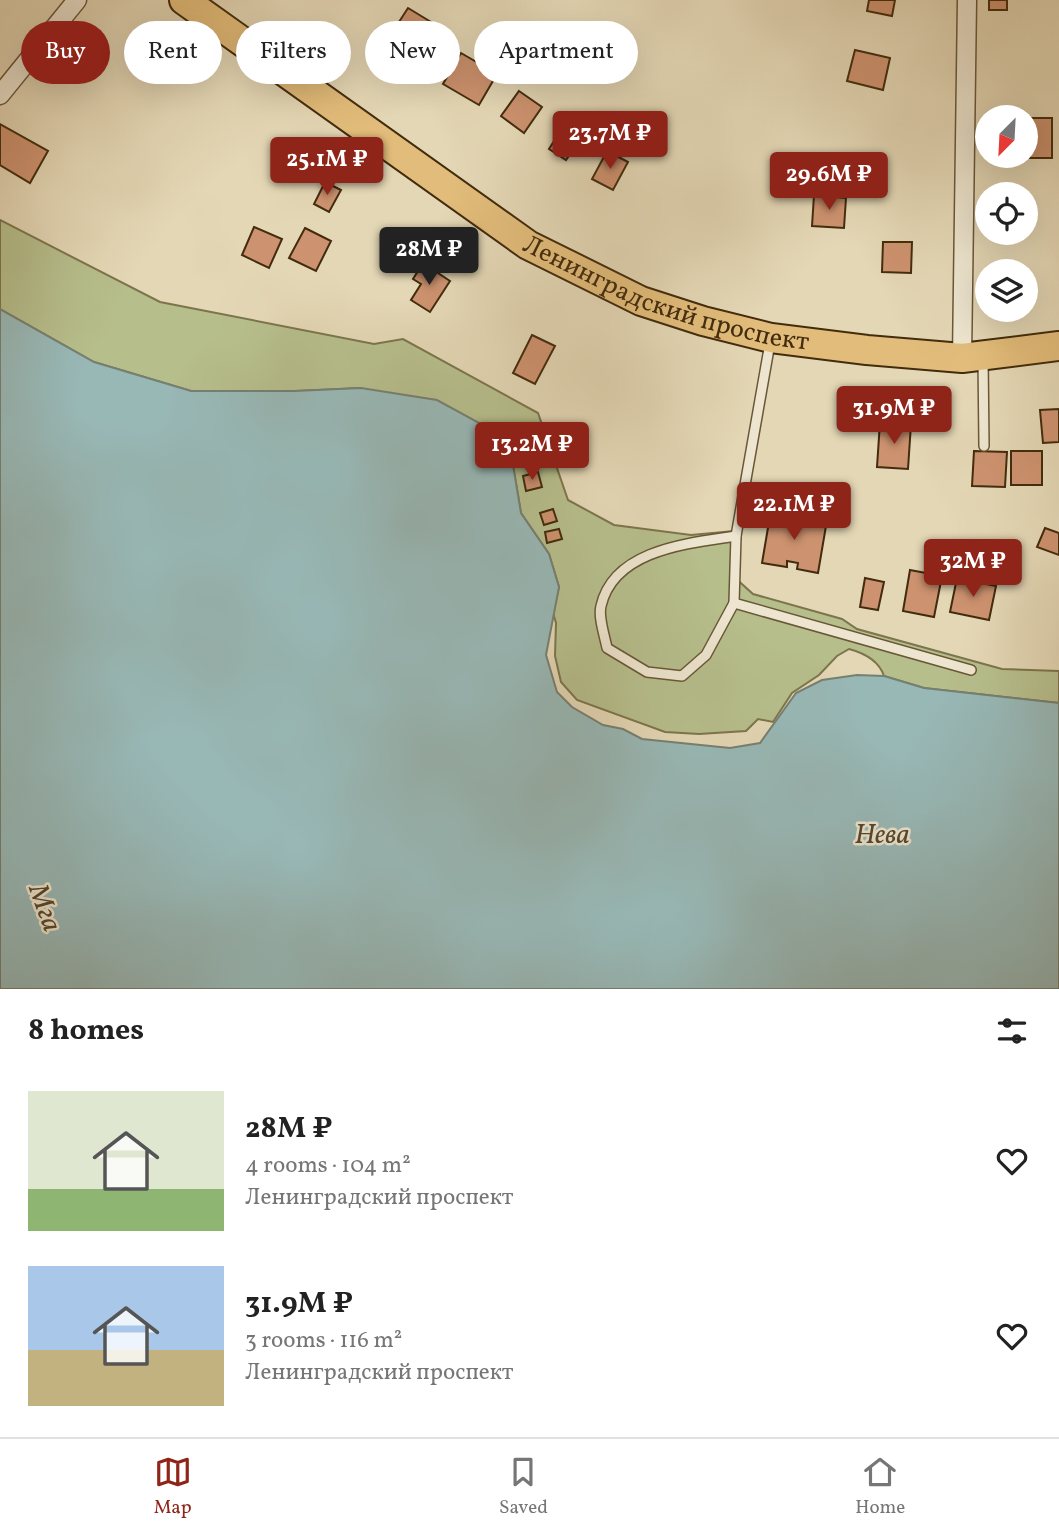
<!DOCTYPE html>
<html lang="en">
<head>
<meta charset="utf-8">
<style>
	:root { --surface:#fff; --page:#f6f6f6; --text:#222; --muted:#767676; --line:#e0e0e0; --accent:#8f2418 }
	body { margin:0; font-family:Vollkorn,serif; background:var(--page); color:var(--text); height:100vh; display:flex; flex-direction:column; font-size:26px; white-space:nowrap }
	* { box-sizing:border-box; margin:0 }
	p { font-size:23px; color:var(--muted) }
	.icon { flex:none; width:38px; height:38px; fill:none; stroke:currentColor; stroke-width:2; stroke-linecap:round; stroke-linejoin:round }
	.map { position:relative; height:989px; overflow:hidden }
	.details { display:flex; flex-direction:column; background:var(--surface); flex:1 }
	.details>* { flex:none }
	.banner { position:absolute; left:21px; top:21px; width:700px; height:63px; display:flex; gap:14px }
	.needle { width:46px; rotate:204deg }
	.buttons { position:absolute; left:975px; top:105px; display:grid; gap:14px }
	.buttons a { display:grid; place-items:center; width:63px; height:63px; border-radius:50%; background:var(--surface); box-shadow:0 7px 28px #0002; font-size:35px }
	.price { position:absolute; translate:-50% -60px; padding:0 16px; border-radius:7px; background:var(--accent); color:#fff; font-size:23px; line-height:46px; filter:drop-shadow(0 2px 4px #0008) }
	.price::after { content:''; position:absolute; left:50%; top:42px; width:21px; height:16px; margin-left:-10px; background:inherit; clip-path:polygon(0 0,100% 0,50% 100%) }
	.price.selected { background:#222; color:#fff }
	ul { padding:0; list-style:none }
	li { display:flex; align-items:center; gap:21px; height:175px; padding:0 28px }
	li span { display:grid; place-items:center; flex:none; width:196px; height:140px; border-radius:0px; color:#555 }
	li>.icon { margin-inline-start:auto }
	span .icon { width:84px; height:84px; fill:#fffc; stroke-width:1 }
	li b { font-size:30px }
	h2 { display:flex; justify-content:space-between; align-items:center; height:84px; padding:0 28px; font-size:30px }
	.chip { padding:0 24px; border-radius:32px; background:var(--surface); box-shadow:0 7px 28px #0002; font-size:24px; line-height:63px }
	.chip.selected { background:var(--accent); color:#fff }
	.dock { display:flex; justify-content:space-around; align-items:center; height:98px; border-top:2px solid var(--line); background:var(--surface); font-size:19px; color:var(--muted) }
	.dock a { display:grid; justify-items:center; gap:4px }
	.dock .selected { color:var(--accent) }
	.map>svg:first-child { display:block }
	.green { fill:#b6be8c; stroke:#7c754c; stroke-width:2 }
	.water { fill:#98b8b6; stroke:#768072; stroke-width:2 }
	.building { fill:#cd926f; stroke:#422c0d; stroke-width:2 }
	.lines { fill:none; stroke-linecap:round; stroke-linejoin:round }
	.service-casing { stroke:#6a5737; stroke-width:12 }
	.minor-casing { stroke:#6a5737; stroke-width:21 }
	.primary-casing { stroke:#422c0d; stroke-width:32 }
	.service { stroke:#ede5cf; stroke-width:9 }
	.minor { stroke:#ede5cf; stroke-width:18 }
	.primary { stroke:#e2bc7a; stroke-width:28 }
	.labels { text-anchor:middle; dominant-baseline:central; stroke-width:5; stroke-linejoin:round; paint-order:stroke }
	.street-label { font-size:26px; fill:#422c0d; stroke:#ede5cf }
	.water-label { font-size:28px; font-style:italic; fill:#53482f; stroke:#ede5cf }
</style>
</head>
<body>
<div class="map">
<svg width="1059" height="989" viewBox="0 0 1059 989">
	<rect width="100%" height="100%" fill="#e4d7b5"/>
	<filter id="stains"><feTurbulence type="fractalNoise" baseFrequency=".00286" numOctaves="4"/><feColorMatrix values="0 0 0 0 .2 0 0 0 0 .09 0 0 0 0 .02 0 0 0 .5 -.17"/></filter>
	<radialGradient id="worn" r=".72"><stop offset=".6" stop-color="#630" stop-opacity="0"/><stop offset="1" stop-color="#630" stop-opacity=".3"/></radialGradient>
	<path class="green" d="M0,220L160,302L374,344L403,339L538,413L568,500L614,525L691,535L733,531L732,575L753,594L842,619L857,629L1002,669L1059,671V703L924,688L884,676C879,661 864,653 849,649L837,656L819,675L792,693L773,722L758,719L746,731L699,734L665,732L577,700L561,682L555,656L556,623L553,613L559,587L549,554L521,513L512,459L361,388L295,391H191L94,362L0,309Z"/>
	<path class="water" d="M0,309L94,362L191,391H295L361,388L437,400L503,436L512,459L521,513L549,554L559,587L546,655L557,692L572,707L603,725L623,729L642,739L730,748L760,743L796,693L822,680L857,675L884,676L924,688L1059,703V989H0Z"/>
	<g class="building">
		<path d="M869,0H895L892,16L867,11Z"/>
		<rect x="989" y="0" width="18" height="10"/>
		<path d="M408,8L431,22L416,45L411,42L400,59L388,51L403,28L397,25Z"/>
		<path d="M855,50L890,58L883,90L847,81Z"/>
		<path d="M461,53L497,74L479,105L443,84Z"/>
		<path d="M519,91L542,107L524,133L501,116Z"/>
		<path d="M1026,118H1052V158H1017L1026,156Z"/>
		<path d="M0,124L48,151L30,183L0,165Z"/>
		<path d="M565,124L582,136L566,160L549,149Z"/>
		<path d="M607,151L628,162L613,190L592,179Z"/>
		<path d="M325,182L341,190L329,212L314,204Z"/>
		<path d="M814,195L846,198L844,228L812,226Z"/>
		<path d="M254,227L282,239L269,268L242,255Z"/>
		<path d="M305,228L331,241L316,271L289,258Z"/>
		<path d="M999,233H1019V237L1000,238Z"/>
		<path d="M883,242H912L911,273L882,272Z"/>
		<path d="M423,263L450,281L430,312L411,300L421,284L413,279Z"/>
		<path d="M532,335L555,346L535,384L513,373Z"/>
		<path d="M1059,409V442L1043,443L1040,410Z"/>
		<path d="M880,422L911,424L908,469L877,467Z"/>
		<path d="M974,451L1007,452L1005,487L972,486Z"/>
		<rect x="1011" y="451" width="31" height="34"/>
		<path d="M538,472L542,487L526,491L523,476Z"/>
		<path d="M553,509L557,521L544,525L540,513Z"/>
		<path d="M771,510L796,514L794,523L805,525L807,516L827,520L818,573L797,569L798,563L787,561V567L762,563Z"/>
		<path d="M1045,528L1059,533V555L1037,547Z"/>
		<path d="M559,529L562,539L547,543L545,532Z"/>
		<path d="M910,570L942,576L934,617L903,611Z"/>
		<path d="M865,578L884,582L878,610L860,607Z"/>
		<path d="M957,578L996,586L989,620L950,612Z"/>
	</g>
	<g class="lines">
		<defs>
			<g id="service">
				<path d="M770,343L736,536L734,603L971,670"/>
				<path d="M983,357L984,446"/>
				<path d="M734,603L706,655L682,676L647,672L607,648C605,637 598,617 601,606C614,549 690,543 736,536"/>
			</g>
			<g id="minor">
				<path d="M0,95L77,0"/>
				<path d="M962,358L967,0"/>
			</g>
			<g id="primary">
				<path id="s1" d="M184,0L528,245L641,301L703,321L771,338L867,350L962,358L1059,346"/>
			</g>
		</defs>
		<use href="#service" class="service-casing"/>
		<use href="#minor" class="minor-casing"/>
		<use href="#primary" class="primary-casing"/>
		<use href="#service" class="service"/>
		<use href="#minor" class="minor"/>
		<use href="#primary" class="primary"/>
	</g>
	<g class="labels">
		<g class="street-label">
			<text stroke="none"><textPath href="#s1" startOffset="570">Ленинградский проспект</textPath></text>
		</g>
		<g class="water-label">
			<text x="882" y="835">Нева</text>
			<text transform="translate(44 908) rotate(70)">Мга</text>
		</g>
	</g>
	<rect width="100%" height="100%" filter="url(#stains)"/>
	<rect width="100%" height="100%" fill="url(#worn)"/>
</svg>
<div class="buttons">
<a><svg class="needle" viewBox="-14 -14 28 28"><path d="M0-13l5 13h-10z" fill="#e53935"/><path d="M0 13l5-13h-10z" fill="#767676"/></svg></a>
<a><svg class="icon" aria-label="locate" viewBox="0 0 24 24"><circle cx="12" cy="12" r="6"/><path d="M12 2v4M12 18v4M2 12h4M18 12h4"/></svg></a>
<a><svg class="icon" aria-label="layers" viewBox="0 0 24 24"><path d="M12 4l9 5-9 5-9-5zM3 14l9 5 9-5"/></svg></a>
</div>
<b class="price" style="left:610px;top:171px">23.7M ₽</b>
<b class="price" style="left:327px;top:197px">25.1M ₽</b>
<b class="price" style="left:829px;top:212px">29.6M ₽</b>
<b class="price selected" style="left:429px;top:287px">28M ₽</b>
<b class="price" style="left:894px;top:446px">31.9M ₽</b>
<b class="price" style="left:532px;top:482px">13.2M ₽</b>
<b class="price" style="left:794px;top:542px">22.1M ₽</b>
<b class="price" style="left:973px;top:599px">32M ₽</b>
<div class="banner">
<a class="chip selected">Buy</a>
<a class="chip">Rent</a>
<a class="chip">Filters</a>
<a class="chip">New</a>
<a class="chip">Apartment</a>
</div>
</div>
<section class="details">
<h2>8 homes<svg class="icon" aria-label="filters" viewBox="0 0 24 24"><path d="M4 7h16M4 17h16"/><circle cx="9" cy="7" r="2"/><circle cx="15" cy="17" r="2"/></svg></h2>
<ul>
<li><span style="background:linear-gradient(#dfe7d0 70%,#8fb573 0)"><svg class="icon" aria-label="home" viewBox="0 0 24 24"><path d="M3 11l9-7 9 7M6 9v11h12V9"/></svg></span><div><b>28M ₽</b><p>4 rooms · 104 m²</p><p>Ленинградский проспект</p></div><svg class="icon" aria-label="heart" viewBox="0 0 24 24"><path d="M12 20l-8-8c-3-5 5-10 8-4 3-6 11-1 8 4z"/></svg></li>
<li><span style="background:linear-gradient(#a9c7e8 60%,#c2b280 0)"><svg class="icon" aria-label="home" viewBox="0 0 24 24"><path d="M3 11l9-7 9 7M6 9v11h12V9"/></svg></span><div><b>31.9M ₽</b><p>3 rooms · 116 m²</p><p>Ленинградский проспект</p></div><svg class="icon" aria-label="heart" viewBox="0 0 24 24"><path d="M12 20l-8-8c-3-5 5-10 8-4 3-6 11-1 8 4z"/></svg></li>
</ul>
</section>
<nav class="dock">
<a class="selected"><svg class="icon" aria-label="map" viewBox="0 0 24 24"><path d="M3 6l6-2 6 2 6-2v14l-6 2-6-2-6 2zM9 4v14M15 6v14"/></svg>Map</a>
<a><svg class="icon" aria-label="saved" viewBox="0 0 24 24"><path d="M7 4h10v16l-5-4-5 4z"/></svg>Saved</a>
<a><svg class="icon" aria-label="home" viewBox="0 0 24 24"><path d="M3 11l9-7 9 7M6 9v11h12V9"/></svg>Home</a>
</nav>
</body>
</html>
